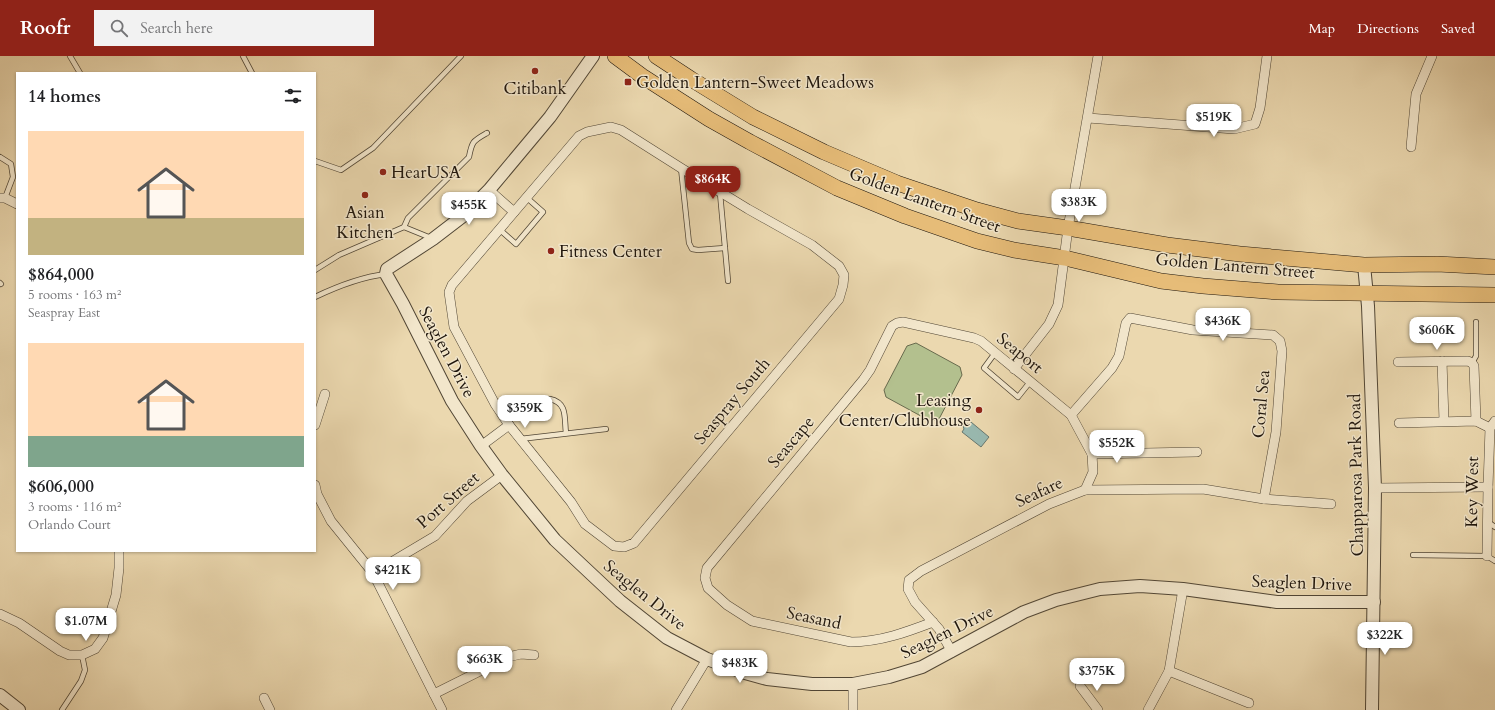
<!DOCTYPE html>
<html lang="en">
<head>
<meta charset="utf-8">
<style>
	:root { --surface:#fff; --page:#f2f2f2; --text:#202124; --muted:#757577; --accent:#8f2418 }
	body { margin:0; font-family:Cardo,serif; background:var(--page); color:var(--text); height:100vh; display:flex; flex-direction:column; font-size:15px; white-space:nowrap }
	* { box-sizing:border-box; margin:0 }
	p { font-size:13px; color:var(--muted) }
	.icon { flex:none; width:22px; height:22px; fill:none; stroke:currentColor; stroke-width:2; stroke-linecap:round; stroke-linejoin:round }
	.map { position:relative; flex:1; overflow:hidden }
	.details { position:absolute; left:16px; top:16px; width:300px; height:480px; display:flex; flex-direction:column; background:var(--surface); border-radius:0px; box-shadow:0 1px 3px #0004 }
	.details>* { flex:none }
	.price { position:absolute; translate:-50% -34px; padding:0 9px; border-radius:8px; background:#fff; color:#222; font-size:13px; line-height:26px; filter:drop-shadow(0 1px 2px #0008) }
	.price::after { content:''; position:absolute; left:50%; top:24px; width:12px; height:9px; margin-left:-6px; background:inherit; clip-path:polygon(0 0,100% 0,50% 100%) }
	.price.current { background:var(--accent); color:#fff }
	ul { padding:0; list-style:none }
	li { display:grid; align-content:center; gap:8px; height:212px; padding:0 12px }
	li span { display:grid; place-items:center; height:124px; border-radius:0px; color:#555 }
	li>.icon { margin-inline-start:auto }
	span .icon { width:72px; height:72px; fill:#fffc; stroke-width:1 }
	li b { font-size:17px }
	h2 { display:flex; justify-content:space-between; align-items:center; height:48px; padding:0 12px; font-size:17px }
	header { display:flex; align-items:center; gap:24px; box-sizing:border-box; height:56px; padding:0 20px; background:var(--accent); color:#fff }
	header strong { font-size:19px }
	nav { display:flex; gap:22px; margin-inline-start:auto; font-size:14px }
	.search { width:280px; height:36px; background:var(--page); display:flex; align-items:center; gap:10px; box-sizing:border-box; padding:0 14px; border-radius:0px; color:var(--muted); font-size:15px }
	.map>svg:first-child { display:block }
	.green { fill:#b3c08e; stroke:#686a4d }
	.water { fill:#99b9b0; stroke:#68776e }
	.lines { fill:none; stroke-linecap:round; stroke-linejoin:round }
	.service-casing { stroke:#514635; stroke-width:6 }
	.minor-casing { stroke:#514635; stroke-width:10 }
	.tertiary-casing { stroke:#514635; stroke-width:14 }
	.primary-casing { stroke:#1e150c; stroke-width:16 }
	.service { stroke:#f2e6cb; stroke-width:4.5 }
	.minor { stroke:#f2e6cb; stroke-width:9 }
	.tertiary { stroke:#f2e6cb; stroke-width:12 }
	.primary { stroke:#e6bc78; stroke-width:15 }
	.poi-dot { fill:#8f2418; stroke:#f2e6cb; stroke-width:1.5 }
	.labels { text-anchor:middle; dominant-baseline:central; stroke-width:3; stroke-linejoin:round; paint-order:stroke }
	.poi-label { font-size:17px; fill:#1e150c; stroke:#f2e6cb; text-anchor:start }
	.street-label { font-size:17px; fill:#1e150c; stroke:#f2e6cb }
</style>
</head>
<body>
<header>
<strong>Roofr</strong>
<div class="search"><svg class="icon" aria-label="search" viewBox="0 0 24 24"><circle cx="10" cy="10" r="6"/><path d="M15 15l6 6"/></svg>Search here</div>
<nav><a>Map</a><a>Directions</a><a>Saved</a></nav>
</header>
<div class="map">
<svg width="1495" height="654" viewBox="0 0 1495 654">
	<rect width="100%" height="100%" fill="#ebd8af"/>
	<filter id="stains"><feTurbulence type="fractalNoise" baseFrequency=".005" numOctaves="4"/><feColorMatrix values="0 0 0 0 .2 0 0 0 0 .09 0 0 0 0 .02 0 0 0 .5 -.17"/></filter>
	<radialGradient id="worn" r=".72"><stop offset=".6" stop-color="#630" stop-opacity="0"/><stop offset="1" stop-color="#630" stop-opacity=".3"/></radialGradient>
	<path class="green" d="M916,287L960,311L962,319L939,363L930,365L886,341L884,334L907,290Z"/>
	<path class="water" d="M971,366L989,381L981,391L962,376L964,373L963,370L966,367L969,368Z"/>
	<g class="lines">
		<defs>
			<g id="service">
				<path d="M70,0L80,17"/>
				<path d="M243,0L252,17"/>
				<path d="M0,101L11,108L13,121L5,142"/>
				<path d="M315,105L341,114L373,92L461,0"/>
				<path d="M681,112L689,187L692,193L698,194L725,192"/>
				<path d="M720,137L728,225"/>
				<path d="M404,171L408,162L469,101C472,85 473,85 487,77"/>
				<path d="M499,173L516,188L543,156L526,141"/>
				<path d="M315,214L339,199L404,171L431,182"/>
				<path d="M0,227L1,228"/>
				<path d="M315,241C338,230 361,221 386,218"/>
				<path d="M995,297L984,312L1018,341L1030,326"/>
				<path d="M1472,307L1476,300V266"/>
				<path d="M496,349L550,343C568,347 564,362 566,377"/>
				<path d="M520,383L606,373"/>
				<path d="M1488,466L1495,471"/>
				<path d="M1413,499L1487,500L1495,505"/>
				<path d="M62,654L81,625L85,614L82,599"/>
			</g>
			<g id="minor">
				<path d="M1088,62L1234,73L1255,68L1260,52L1267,0"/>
				<path d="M611,71L621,74L681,112L748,153L812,189L839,210L844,219L843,229L839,243L634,487L624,491L614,490L585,468L571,446L509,369L495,348L454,271L449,236L452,229L579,80L587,76Z"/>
				<path d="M1411,91L1416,38L1432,0"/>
				<path d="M489,134L514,156"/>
				<path d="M0,142H5L17,148"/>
				<path d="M1442,305L1444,365"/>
				<path d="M1398,306L1468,305L1472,307L1474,310L1476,365"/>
				<path d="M1014,313L1049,268L1058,249L1068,172L1098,0"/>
				<path d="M1071,359L1112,312L1119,300L1126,267L1130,262L1193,274L1273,279L1280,285L1282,295L1276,376L1264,443"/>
				<path d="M1399,367L1476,365L1490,372"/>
				<path d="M315,369L325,338"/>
				<path d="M481,390L509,369"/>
				<path d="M315,429L317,438L331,465L373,517L442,654"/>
				<path d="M1375,432L1488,431"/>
				<path d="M1085,434L1093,416L1092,398"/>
				<path d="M1487,500L1488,431L1490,372L1495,365"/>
				<path d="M373,517L435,480L467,445L502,419"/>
				<path d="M0,558L19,567L60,595L69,599H82L95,593L103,582L116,539L119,512V495"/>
				<path d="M933,566C907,576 880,586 851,586L752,565L727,549L708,532L705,522L707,512L863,324L870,314L892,270L897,267L903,266L974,282L981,285L1071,359L1092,398L1197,396"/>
				<path d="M952,596L939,573L915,546L908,533L909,524L921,515L1049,448L1085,434L1203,433L1264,443L1331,448"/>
				<path d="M1169,615L1249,647"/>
				<path d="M1080,630L1098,654"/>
				<path d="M434,638L508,601L521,598L534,599"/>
				<path d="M264,642L270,654"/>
				<path d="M676,654L707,603"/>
				<path d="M853,654V628"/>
				<path d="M1148,654L1169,615L1183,533"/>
			</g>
			<g id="tertiary">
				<path d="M593,0L550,61L489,134L463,160L433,183L387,213L386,218L403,248L452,345L481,390L502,419L555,484L620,545L667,582L707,603L745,617L767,623L812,628H853L889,621L922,611L1024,556L1056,544L1100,533L1140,530L1183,533L1277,546H1374"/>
				<path d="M1364,209L1368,250L1375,432L1372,654"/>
				<path d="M0,639L19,654"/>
			</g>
			<g id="primary">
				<path d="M615,0L642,20L709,63L750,86L837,132L905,160L977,185L1014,194L1065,202L1161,225L1203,230L1278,236L1495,239"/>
				<path d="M656,0L691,23L753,61L824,96L897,127L977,154L1018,165L1068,172L1167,189L1240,198L1364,209L1437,208L1495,211"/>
			</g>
		</defs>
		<use href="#service" class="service-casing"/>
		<use href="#minor" class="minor-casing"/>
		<use href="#tertiary" class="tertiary-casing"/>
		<use href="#primary" class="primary-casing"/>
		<use href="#service" class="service"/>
		<use href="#minor" class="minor"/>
		<use href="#tertiary" class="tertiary"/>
		<use href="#primary" class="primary"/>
	</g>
	<g class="poi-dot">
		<circle cx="535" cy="15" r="4"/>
		<rect x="624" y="22" width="8" height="8" rx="2"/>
		<circle cx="383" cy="116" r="4"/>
		<circle cx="365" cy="139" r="4"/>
		<circle cx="551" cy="195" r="4"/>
		<circle cx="979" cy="354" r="4"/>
	</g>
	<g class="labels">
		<g class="poi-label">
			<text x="636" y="26">Golden Lantern-Sweet Meadows</text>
			<text x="535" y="32" text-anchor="middle">Citibank</text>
			<text x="391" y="116">HearUSA</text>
			<text x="365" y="156" text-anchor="middle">Asian<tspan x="365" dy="20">Kitchen</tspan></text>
			<text x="559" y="195">Fitness Center</text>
			<text x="971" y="344" text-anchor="end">Leasing<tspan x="971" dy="20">Center/Clubhouse</tspan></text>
		</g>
		<g class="street-label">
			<text transform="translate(925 144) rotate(20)">Golden Lantern Street</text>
			<text transform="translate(1235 210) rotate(5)">Golden Lantern Street</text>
			<text transform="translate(447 296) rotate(62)">Seaglen Drive</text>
			<text transform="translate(1020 297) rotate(39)">Seaport</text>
			<text transform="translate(732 345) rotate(-50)">Seaspray South</text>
			<text transform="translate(1261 348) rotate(-85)">Coral Sea</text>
			<text transform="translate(791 386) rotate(-50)">Seascape</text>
			<text transform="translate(1356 419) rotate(-91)">Chapparosa Park Road</text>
			<text transform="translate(1039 436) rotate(-25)">Seafare</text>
			<text transform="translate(1472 436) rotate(-89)">Key West</text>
			<text transform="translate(448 444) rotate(-41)">Port Street</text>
			<text transform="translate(1302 527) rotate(2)">Seaglen Drive</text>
			<text transform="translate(645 539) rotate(39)">Seaglen Drive</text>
			<text transform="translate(814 562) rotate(12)">Seasand</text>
			<text transform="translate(947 576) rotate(-26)">Seaglen Drive</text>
		</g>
	</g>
	<rect width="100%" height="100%" filter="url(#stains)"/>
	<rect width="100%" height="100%" fill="url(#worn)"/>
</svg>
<b class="price" style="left:1214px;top:82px">$519K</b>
<b class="price current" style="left:713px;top:144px">$864K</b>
<b class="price" style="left:1079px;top:167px">$383K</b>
<b class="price" style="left:469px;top:170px">$455K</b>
<b class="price" style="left:1223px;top:286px">$436K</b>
<b class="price" style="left:1437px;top:295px">$606K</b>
<b class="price" style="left:525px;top:373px">$359K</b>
<b class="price" style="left:1117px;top:408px">$552K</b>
<b class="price" style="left:393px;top:535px">$421K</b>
<b class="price" style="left:86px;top:586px">$1.07M</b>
<b class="price" style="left:1385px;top:600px">$322K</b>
<b class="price" style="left:485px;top:624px">$663K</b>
<b class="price" style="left:740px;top:628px">$483K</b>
<b class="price" style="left:1097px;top:636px">$375K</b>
<section class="details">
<h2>14 homes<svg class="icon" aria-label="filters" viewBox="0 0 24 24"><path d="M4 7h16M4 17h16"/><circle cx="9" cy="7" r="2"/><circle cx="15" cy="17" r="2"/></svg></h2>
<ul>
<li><span style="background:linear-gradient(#ffd9b3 70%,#c2b280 0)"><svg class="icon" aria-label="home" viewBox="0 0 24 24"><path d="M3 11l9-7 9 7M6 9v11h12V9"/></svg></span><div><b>$864,000</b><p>5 rooms · 163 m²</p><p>Seaspray East</p></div></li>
<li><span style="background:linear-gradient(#ffd9b3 75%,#7fa58c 0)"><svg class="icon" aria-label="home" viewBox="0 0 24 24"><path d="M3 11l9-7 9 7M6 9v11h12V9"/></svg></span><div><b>$606,000</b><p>3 rooms · 116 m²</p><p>Orlando Court</p></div></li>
</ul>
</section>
</div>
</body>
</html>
